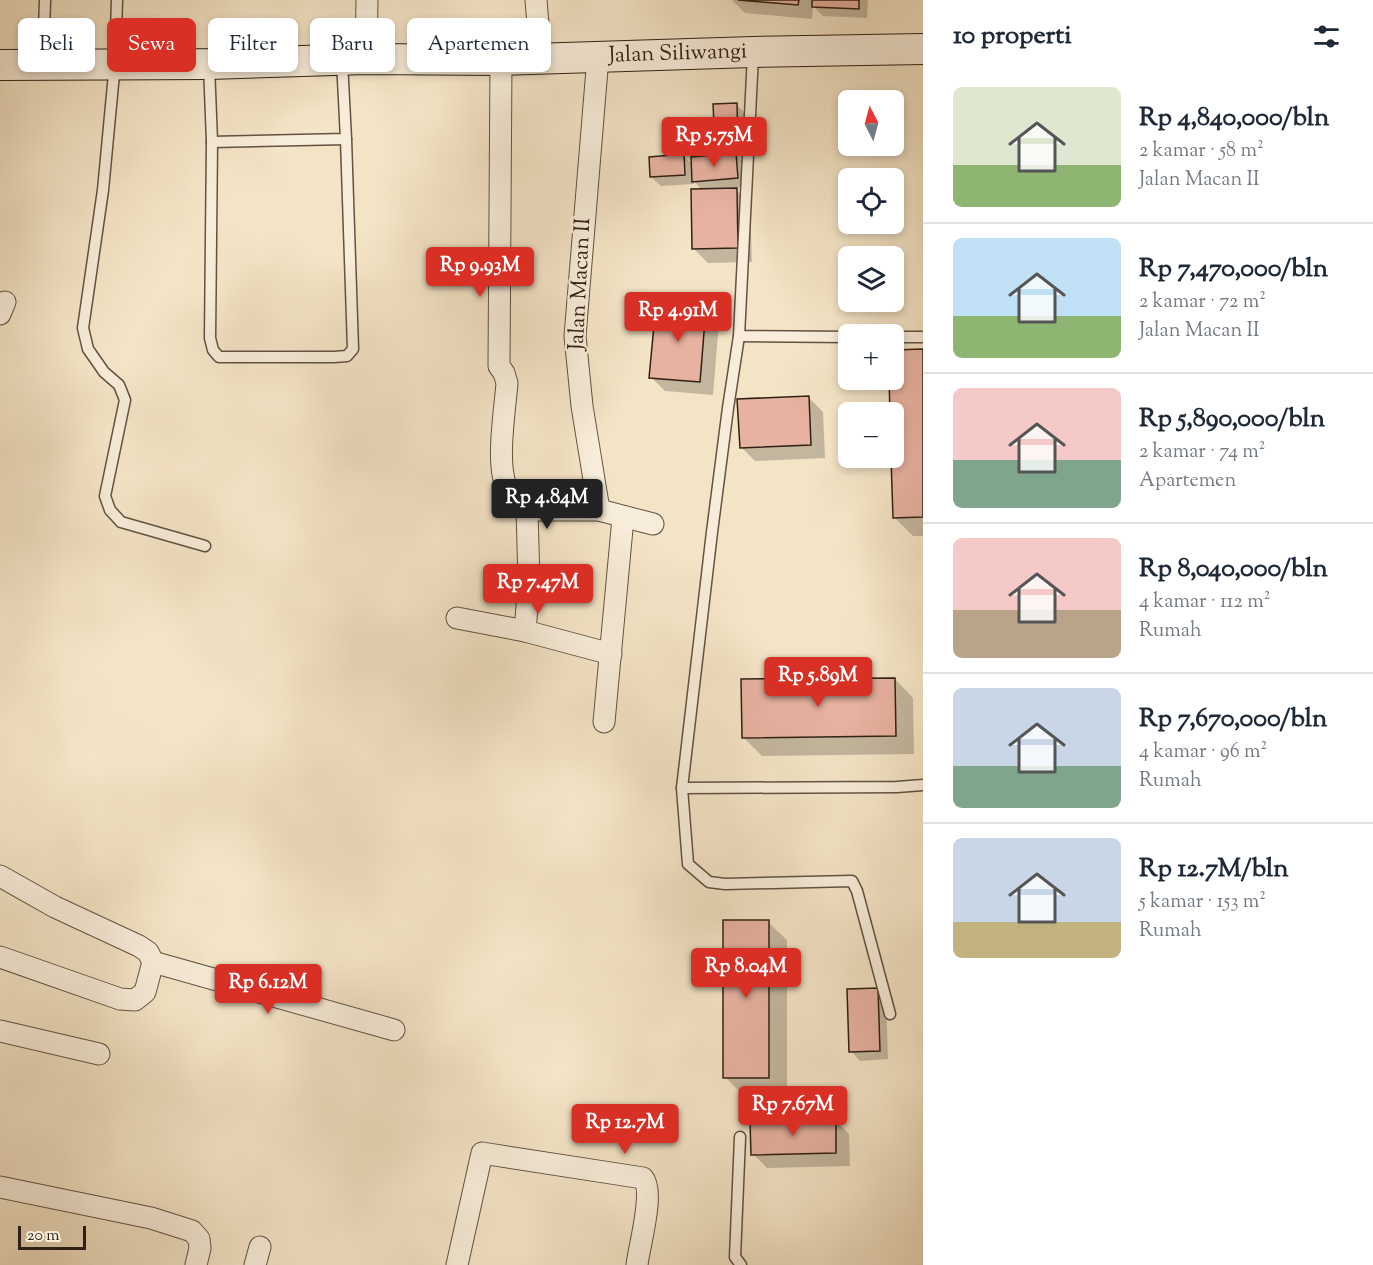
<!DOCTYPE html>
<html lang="id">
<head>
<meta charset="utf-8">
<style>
	:root { --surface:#fff; --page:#f2f2f3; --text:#1f2937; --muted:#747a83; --line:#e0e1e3; --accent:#d93025 }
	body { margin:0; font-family:"Sorts Mill Goudy",serif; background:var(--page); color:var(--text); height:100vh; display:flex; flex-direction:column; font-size:22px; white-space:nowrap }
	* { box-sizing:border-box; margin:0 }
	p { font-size:20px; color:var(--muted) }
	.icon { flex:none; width:33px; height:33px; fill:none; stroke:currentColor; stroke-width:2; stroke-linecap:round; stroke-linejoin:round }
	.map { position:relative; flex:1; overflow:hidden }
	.panel { display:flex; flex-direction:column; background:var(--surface); width:450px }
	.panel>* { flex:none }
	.top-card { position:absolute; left:18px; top:18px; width:570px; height:54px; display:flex; gap:12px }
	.needle { width:39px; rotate:354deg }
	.tools { position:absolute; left:838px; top:90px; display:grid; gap:12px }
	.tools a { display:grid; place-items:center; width:66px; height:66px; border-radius:9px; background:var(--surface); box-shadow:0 3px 9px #0003; font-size:30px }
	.scale { position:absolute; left:18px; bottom:15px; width:68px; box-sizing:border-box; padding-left:6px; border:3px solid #302115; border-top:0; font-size:16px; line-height:21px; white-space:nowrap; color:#302115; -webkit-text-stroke:4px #f8edda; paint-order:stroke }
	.price { position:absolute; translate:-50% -51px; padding:0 14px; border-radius:6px; background:var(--accent); color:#fff; font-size:20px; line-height:39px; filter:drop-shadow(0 2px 3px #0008) }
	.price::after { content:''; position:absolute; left:50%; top:36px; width:18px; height:14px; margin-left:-9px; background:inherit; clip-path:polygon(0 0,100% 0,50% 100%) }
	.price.current { background:#222; color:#fff }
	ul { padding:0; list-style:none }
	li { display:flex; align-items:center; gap:18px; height:150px; padding:0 30px }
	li+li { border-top:2px solid var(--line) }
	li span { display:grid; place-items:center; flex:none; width:168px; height:120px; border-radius:9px; color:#555 }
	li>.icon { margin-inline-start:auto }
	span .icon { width:72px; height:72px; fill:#fffc; stroke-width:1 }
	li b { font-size:26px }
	h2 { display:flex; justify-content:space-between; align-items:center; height:72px; padding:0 30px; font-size:26px }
	.tag { padding:0 21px; border-radius:9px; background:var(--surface); box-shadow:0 3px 9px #0003; font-size:21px; line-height:54px }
	.tag.current { background:var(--accent); color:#fff }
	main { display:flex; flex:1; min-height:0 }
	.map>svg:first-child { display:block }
	.shadow { fill:#0003 }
	.building { fill:#e7b2a1; stroke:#302115; stroke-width:1.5 }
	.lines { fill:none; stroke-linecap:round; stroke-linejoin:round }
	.lane-casing { stroke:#615241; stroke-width:13 }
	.street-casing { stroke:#615241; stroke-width:23 }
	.secondary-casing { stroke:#302115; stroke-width:32 }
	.lane { stroke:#f8edda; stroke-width:10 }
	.street { stroke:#f8edda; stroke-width:21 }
	.secondary { stroke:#f8edda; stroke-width:30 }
	.labels { text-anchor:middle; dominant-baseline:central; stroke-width:4.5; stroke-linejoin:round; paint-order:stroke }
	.street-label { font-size:22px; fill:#302115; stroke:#f8edda }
</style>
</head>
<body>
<main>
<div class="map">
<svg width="923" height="1265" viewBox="0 0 923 1265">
	<rect width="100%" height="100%" fill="#f4e4c6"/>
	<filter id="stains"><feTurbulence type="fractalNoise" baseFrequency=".00333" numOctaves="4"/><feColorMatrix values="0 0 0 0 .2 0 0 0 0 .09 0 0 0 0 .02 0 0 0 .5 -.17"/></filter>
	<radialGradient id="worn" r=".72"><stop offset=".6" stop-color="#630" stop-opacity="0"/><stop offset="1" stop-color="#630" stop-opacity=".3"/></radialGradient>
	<g class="shadow">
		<path d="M732,0H868L867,18L823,16L813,6L812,19L745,13Z"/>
		<path d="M736,104L745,113L747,154L736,155L745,164L746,187L734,188L750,204L752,262L708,263L694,249L703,191L694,181V184L661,186L651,177L683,156L693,165L726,155L716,146Z"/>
		<path d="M705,309L719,323L713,395L665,391L651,377Z"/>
		<path d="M923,350V536H913L894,517V412H892L891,380H894V351Z"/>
		<path d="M809,398L823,412L825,458L755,461L741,447Z"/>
		<path d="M895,679L913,698L914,754L762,756L743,737Z"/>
		<path d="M768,922L787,940V1095H743L725,1077Z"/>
		<path d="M877,989L886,998L888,1059L860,1061L851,1051Z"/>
		<path d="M835,1120L849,1134L850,1166L767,1168L753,1154Z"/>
	</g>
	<g class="building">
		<path d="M738,0H799L798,5Z"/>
		<path d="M812,0H859V9L812,7Z"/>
		<path d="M737,103L738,146H715L713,104Z"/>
		<path d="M736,153L738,178L692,182L691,157Z"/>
		<path d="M684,154L685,175L650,177L649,157Z"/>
		<path d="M737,188L738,248L692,249L691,189Z"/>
		<path d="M656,304L706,308L700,382L649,378Z"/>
		<path d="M923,349V517L893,518L891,458H894V412H890L889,380H894V350Z"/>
		<path d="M809,396L811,445L740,448L737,399Z"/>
		<path d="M895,678L896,736L742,738L741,679Z"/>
		<rect x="723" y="920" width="46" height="158"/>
		<path d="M878,988L880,1051L849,1052L847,989Z"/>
		<path d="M836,1119V1153L751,1155L750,1121Z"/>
	</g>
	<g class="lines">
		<defs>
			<g id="lane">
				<path d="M117,0L115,63L103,190L83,328L88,349L104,372L119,385L125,400L105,496L110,510L121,522L205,546"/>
				<path d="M753,55L739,336L849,337"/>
				<path d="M43,64L45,0"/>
				<path d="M209,65L212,142L210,338L213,350L219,357H334L347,356L353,349L346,139"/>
				<path d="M212,142L346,139L342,61"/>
				<path d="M739,336L728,408L712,532L682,788L688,864L709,882L725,884L852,881L857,891L890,1014"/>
				<path d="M894,337H923"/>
				<path d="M682,788L897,787L923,785"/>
				<path d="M740,1137L735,1257L741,1265"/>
			</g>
			<g id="street">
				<path d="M536,0L541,59"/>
				<path d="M598,57L575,336L582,406L599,510"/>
				<path d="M366,59L367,0"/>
				<path d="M501,60L499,366L504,373L507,383C505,410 495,468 508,490C513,497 521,504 527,510"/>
				<path d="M0,314L5,302"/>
				<path d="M457,618L525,631L611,654"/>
				<path d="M525,631L529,582L527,510H599L653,524"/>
				<path d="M604,722L623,518"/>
				<path d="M0,876L55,907L139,946L148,952L153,962L394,1030"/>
				<path d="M0,957L120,999L135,1000L145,992L153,962"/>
				<path d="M0,1031L99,1054"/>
				<path d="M0,1187L151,1218L192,1231L199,1239L200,1248L196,1265"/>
				<path d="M255,1265L260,1247"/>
				<path d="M457,1265L482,1153L643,1178C655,1192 639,1246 637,1265"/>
			</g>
			<g id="secondary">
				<path id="s1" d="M0,65L209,64L366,59L501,60L753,52L923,49"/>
			</g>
		</defs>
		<use href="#lane" class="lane-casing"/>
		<use href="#street" class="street-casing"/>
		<use href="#secondary" class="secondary-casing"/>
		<use href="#lane" class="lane"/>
		<use href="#street" class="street"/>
		<use href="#secondary" class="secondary"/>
	</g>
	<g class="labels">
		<g class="street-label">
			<text stroke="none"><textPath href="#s1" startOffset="678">Jalan Siliwangi</textPath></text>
			<text transform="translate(581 284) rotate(-87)">Jalan Macan II</text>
		</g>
	</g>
	<rect width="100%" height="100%" filter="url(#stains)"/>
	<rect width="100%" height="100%" fill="url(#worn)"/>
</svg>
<div class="tools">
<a><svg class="needle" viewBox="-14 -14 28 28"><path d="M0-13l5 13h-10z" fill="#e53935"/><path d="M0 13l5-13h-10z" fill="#747a83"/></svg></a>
<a><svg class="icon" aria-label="locate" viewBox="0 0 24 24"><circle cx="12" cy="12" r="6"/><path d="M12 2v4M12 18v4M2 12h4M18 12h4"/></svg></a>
<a><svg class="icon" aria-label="layers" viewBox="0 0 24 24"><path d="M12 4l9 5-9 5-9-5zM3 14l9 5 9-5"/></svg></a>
<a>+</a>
<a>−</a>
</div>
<div class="scale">20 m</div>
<b class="price" style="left:714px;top:168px">Rp 5.75M</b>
<b class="price" style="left:480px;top:298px">Rp 9.93M</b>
<b class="price" style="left:678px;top:343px">Rp 4.91M</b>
<b class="price current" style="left:547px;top:530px">Rp 4.84M</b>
<b class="price" style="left:538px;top:615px">Rp 7.47M</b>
<b class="price" style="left:818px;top:708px">Rp 5.89M</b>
<b class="price" style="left:746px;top:999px">Rp 8.04M</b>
<b class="price" style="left:268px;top:1015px">Rp 6.12M</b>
<b class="price" style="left:793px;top:1137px">Rp 7.67M</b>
<b class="price" style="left:625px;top:1155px">Rp 12.7M</b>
<div class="top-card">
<a class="tag">Beli</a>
<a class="tag current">Sewa</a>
<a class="tag">Filter</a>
<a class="tag">Baru</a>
<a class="tag">Apartemen</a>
</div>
</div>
<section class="panel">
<h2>10 properti<svg class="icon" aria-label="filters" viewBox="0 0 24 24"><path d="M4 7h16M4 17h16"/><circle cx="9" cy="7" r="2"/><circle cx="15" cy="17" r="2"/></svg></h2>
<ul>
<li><span style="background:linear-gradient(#dfe7d0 65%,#8fb573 0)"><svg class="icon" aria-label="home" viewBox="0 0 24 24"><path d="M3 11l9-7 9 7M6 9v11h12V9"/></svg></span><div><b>Rp 4,840,000/bln</b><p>2 kamar · 58 m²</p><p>Jalan Macan II</p></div></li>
<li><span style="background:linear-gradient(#bfe0f5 65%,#8fb573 0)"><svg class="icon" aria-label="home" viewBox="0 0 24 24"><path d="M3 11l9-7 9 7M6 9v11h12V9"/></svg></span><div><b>Rp 7,470,000/bln</b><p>2 kamar · 72 m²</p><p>Jalan Macan II</p></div></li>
<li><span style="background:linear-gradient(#f6c9c9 60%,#7fa58c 0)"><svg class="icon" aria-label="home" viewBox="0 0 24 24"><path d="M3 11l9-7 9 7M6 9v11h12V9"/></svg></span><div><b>Rp 5,890,000/bln</b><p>2 kamar · 74 m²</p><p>Apartemen</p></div></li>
<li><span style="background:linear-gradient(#f6c9c9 60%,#b9a48a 0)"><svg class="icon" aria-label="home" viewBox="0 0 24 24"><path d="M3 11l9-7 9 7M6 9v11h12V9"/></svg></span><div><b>Rp 8,040,000/bln</b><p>4 kamar · 112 m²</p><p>Rumah</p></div></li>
<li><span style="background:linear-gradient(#c9d6e8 65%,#7fa58c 0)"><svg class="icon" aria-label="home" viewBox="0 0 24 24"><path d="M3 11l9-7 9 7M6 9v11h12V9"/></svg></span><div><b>Rp 7,670,000/bln</b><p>4 kamar · 96 m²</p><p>Rumah</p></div></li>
<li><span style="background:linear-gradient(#c9d6e8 70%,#c2b280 0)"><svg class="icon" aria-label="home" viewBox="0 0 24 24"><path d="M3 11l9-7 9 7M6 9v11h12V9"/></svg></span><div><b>Rp 12.7M/bln</b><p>5 kamar · 153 m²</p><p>Rumah</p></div></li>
</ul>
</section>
</main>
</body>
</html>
